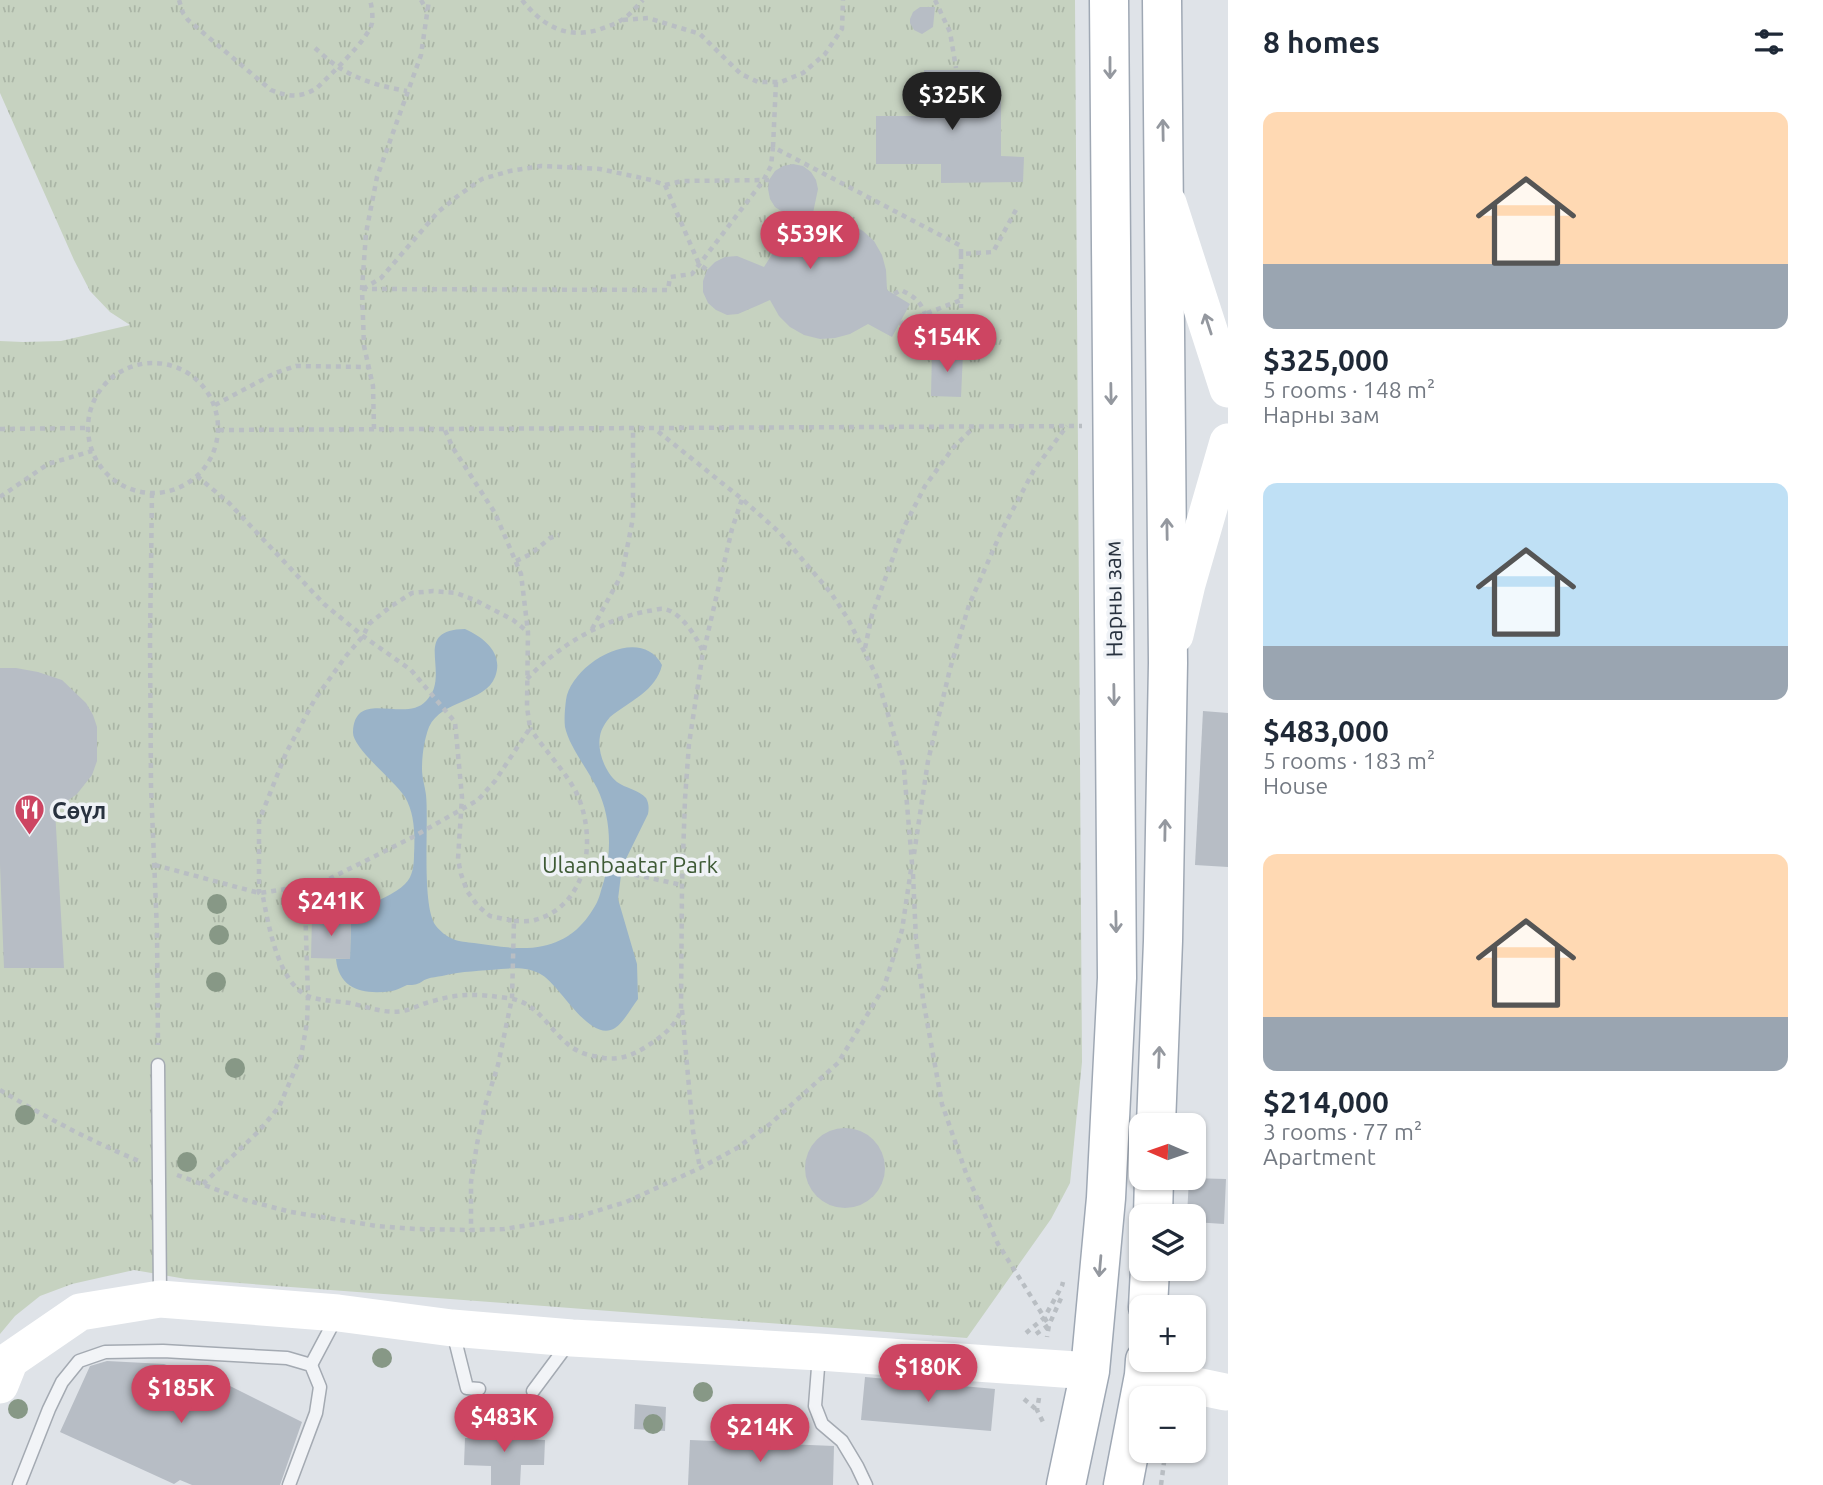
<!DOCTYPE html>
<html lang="en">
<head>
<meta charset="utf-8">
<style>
	:root { --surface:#fff; --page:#f2f2f3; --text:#1f2937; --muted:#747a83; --accent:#cd4562 }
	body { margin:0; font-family:Ubuntu,sans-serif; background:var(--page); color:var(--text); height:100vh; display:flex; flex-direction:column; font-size:26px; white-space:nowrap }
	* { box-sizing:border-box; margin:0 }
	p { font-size:23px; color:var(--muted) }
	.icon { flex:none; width:38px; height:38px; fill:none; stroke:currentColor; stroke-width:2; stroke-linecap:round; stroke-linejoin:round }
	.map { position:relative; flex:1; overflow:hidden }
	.drawer { display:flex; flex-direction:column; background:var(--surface); width:595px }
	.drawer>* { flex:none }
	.needle { width:46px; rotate:272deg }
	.fabs { position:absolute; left:1129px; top:1113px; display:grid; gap:14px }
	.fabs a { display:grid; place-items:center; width:77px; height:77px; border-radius:14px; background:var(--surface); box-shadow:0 2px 5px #0004; font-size:35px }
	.price { position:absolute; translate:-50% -60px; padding:0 16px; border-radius:24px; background:var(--accent); color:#fff; font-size:23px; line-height:46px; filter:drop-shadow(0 2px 4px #0008) }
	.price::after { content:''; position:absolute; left:50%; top:42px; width:21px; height:16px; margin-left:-10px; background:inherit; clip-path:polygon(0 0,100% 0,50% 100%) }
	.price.active { background:#222; color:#fff }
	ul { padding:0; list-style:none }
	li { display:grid; align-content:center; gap:14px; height:371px; padding:0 35px }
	li span { display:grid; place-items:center; height:217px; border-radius:14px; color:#555 }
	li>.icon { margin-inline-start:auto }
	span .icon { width:126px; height:126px; fill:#fffc; stroke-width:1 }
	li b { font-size:30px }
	h2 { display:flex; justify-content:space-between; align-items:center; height:84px; padding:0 35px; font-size:30px }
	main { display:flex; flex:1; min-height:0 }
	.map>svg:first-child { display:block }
	.park { fill:url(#park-tufts) }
	.water { fill:#9ab3c8 }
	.building { fill:#b7bdc5 }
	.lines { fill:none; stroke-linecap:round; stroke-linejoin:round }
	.lane-casing { stroke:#a4aab2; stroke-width:15 }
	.primary-casing { stroke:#9fa8b4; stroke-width:41 }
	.path { stroke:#b9bec3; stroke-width:4.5; stroke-dasharray:5 5; stroke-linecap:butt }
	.lane { stroke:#f2f4f7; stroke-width:12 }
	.secondary { stroke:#fff; stroke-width:37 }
	.primary { stroke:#fff; stroke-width:38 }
	.tree { fill:#879886 }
	.oneway { stroke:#94989f }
	.labels { text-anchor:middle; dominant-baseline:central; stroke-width:7; stroke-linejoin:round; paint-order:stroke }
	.street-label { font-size:23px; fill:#28323f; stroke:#eff2f6 }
	.poi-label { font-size:23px; font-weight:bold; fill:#28323f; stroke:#eff2f6; text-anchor:start }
	.park-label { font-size:23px; fill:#3f5b36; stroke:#eff2f6 }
</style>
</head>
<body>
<main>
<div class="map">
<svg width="1228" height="1485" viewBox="0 0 1228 1485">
	<defs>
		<pattern id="park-tufts" width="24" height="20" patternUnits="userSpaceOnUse" patternTransform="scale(1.75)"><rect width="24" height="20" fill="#c6d2c0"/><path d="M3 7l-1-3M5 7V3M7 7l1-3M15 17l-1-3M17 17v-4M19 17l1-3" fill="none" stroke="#aab5a6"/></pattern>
	</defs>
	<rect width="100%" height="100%" fill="#dfe3e8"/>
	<path class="park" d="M0,0H1075L1082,1062L1070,1183L1051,1219L967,1338L186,1279L134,1270L72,1284L40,1296L15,1316L0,1334V341L23,342L61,341L130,325L110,312L90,291L74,260L0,93Z"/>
	<path class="water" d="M465,629C485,638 504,654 495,677C485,703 442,699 429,727C424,740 422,756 422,769C422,778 425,786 426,795C429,824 421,906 436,926C440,931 447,937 453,939C459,942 467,942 474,943C497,946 520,951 543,946C567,941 583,927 595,906C600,898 601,889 604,881C612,850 611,817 597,788C588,770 569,746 565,727C564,719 565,708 566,700C571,664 640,623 662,665C656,691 630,701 610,717C606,722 601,729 600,736C597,751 605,772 617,782C625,788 639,790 646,798C649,803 649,809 648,814L622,867L618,899L637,964L638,999C631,1008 624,1022 615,1028C590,1044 560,985 542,975C529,967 515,968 501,969C480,971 463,971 442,976C437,977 432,977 427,979C423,980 421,983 417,984C416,985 408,985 407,985C402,987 397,990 392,991C364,995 339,990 336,959H350L351,918L339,917C346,911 354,910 363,906C376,902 395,894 405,884C413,877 414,864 414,855C415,836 415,814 405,797C394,780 352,748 353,732C355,687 405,724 426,701C429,698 433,692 434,688C442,661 418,630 465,629Z"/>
	<g class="building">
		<path d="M920,7H935L933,27L922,34L914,30L910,23V19L913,12Z"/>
		<path d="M924,70H980V86H1001V156L1024,157L1023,182L941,183V164H876V116H924Z"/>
		<path d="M793,164L803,166L811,172L816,180L818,189L813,213L849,223L863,231L874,241L882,255L886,270L887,290L910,304L892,337L868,324L850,334L835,338L820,339L804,335L790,327L779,316L770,300L738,314L727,315L716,310L708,303L703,292V281L707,270L715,262L725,257L737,256L764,267L779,243L798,222L775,207L770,199L768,189L769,180L775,171L783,166Z"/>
		<path d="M932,352L963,353L961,397L931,396Z"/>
		<path d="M0,668H16L38,672L62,680L86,703L93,715L97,727V761L92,775L77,794L55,810L64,968H4L0,864Z"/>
		<path d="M1203,711L1228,713V867L1195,865Z"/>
		<path d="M312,917L351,918L350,959L311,958Z"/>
		<circle cx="845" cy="1168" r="40"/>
		<path d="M1189,1178L1226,1179L1224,1224L1194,1222V1216H1187Z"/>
		<path d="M107,1361L164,1364L188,1373L192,1367L302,1422L280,1485H192L180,1480L174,1484L60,1432L90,1366Z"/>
		<path d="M865,1377L995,1389L991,1431L861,1420Z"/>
		<path d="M635,1404L666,1407L665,1431L634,1429Z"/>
		<path d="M490,1426L520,1427V1439L545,1440L544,1465H521L520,1485H491V1466L464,1465L465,1438H490Z"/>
		<path d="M690,1440L834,1446L833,1485H688Z"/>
	</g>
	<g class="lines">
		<defs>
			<g id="lane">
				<path d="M158,1065L160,1295"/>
				<path d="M453,1332L467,1388L479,1389"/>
				<path d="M819,1355L815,1406L822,1424L842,1441L857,1466L866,1485"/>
				<path d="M311,1365L337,1316"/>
				<path d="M533,1391L568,1344"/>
				<path d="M19,1485L49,1409L62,1382L79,1361L105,1352L163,1351L287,1358L311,1365L320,1387L316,1413L289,1485"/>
			</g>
			<g id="primary">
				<path d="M1156,1125L1163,941L1168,663L1162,0"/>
				<path d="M1153,1216L1154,1178"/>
				<path d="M1148,1307L1150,1269"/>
				<path d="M1066,1485L1090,1371L1106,1198L1117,978L1109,0"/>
				<path d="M1123,1485L1144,1375L1145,1360"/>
			</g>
		</defs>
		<use href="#lane" class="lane-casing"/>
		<use href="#primary" class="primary-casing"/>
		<g class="path">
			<path d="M179,0L183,13L188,20L271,90C288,97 301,98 317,88C331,74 368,40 372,23C373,16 372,7 370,0"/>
			<path d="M421,0L427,11"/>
			<path d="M522,0C542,25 565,39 598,30C606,27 616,24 623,19C631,14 637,6 643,0"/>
			<path d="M935,0L950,32L956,68"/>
			<path d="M623,20L648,18L700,34L741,74L758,82H781L803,73L825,54L842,29L843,0"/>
			<path d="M315,48C322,54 329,61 337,66C357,80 383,87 407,91"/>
			<path d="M773,147L776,82"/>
			<path d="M665,185L699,264L707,270"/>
			<path d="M961,254V308"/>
			<path d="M362,289L668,290L670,277L692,274L763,181L771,166L773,147L961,246V254L993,252L1017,208"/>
			<path d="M363,289L381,278L438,212L459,195L482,179L510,171L541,166L600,169L651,180L665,185L682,181L769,180"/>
			<path d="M894,294L901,290C913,296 920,300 925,314"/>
			<path d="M899,324L961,300"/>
			<circle cx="153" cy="428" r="65"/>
			<path d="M215,405L275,373L296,366L368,367"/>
			<path d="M0,429L88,428"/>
			<path d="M374,429L373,386L364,346L362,289L366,233L377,177L421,55L429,0"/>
			<path d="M219,430L1082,426"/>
			<path d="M197,476L229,503L324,604L363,636L411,670L455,722L462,797L458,859L461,874L467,891L478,906L490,916L514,921L512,998L498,1065L485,1106L477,1144L471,1182V1230"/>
			<path d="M152,493L150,640L151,787L157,931L158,1045"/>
			<path d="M0,497L48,464L92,451"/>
			<path d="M516,561L531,554L550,538L559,535"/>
			<path d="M592,629L622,574L633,518V428"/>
			<path d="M865,648L872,615L904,527L925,486L953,448L974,427"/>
			<path d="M704,650L732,529L742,499"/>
			<path d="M527,679C559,645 602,620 648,611C653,611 659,608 664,609C681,612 697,637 703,652L689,744L685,799L682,885L681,1011C673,1029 660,1038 644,1048C631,1056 619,1060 604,1058C595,1056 585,1055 578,1051C550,1036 542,1002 507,998C479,994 460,993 433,1001C423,1003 413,1009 403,1011C384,1014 368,1007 350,1003C337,1001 320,1001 308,996C278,982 269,927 263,897L259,893V821L286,753L315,699L346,656L363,636L369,624L390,607L412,593L433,591L456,593L475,600L513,620L528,632"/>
			<path d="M914,854L928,761L950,669L969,605L1002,530L1034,470L1067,426"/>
			<path d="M586,862L599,867L682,885"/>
			<path d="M155,865L259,893L319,884L411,838L478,800L495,781L530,728L527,707L528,632L521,574L495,513L453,448L444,428"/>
			<path d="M913,874L916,940L923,999L942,1104L966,1173L998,1244L1049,1325L1047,1337"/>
			<path d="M514,921C521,921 529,922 535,920C589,905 597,838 577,794C565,770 544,750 530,728"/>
			<path d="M682,1010L693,1131L700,1168"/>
			<path d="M0,1090C45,1117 91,1141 139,1161"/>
			<path d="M177,1175L245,1200L291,1212L377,1226L415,1229L471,1230L504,1229L536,1224L580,1216L626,1202L700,1168L737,1148L770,1124L838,1063L884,987L902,930L912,863L904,769L877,677L848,619L831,593L779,532L742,499L655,429"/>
			<path d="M203,1184L258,1132L279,1107L301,1056L307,1023L308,996L305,904L319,884"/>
			<path d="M1026,1333L1044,1318L1062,1286L1063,1282"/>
			<path d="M1036,1334L1049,1325L1062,1296"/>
			<path d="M1039,1398L1037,1410L1045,1426"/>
			<path d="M1024,1399L1037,1410"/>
			<path d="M1161,1485L1165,1455"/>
		</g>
		<use href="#lane" class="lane"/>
		<g class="secondary">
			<path d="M1168,203L1228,389"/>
			<path d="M1175,635L1187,584L1228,442"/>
			<path d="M1144,1375L1225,1392"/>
			<path d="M0,1385L10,1360L80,1312L160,1299L338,1313L452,1328L572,1338L819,1352L1090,1371"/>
		</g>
		<use href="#primary" class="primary"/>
	</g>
	<g class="tree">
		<circle cx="217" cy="904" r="10"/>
		<circle cx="219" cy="935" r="10"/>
		<circle cx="216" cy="982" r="10"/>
		<circle cx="235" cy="1068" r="10"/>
		<circle cx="25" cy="1115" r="10"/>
		<circle cx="187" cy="1162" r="10"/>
		<circle cx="382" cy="1358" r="10"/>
		<circle cx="703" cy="1392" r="10"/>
		<circle cx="18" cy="1409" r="10"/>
		<circle cx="653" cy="1424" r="10"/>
	</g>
	<defs><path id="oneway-shaft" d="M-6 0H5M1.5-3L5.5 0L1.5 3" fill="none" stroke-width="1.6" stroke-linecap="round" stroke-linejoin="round" transform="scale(1.75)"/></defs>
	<g class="oneway">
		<use href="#oneway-shaft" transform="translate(1110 68) rotate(90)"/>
		<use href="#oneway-shaft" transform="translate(1163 130) rotate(-91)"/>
		<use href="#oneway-shaft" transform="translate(1208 324) rotate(-108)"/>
		<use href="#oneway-shaft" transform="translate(1111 394) rotate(89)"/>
		<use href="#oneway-shaft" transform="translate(1167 529) rotate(-91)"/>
		<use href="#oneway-shaft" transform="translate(1114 695) rotate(89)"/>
		<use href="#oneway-shaft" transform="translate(1165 830) rotate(-89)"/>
		<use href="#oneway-shaft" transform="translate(1116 922) rotate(89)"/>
		<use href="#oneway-shaft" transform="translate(1159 1057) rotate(-88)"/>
		<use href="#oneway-shaft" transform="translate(1100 1266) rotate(95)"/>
	</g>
	<defs>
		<symbol id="restaurant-pin" viewBox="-11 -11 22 30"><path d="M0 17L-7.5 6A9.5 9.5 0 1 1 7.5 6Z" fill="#cd4562" stroke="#eff2f6"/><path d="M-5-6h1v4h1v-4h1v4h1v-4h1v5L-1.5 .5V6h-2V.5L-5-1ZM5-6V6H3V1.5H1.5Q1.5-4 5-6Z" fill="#fff"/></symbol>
	</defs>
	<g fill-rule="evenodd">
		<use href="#restaurant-pin" x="12" y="792" width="35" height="47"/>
	</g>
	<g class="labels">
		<g class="street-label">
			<text transform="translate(1113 599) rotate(-91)">Нарны зам</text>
		</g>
		<g class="poi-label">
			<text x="52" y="810">Сөүл</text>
		</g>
		<g class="park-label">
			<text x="630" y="864">Ulaanbaatar Park</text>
		</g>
	</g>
</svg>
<div class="fabs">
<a><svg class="needle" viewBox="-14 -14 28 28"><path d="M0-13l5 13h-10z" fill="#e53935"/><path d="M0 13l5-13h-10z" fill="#747a83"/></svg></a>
<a><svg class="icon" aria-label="layers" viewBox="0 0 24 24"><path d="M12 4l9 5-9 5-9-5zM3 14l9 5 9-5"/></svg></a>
<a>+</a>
<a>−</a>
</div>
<b class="price active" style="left:952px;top:132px">$325K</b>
<b class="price" style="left:810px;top:271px">$539K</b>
<b class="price" style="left:947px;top:374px">$154K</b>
<b class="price" style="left:331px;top:938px">$241K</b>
<b class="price" style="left:928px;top:1404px">$180K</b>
<b class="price" style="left:181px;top:1425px">$185K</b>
<b class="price" style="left:504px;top:1454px">$483K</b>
<b class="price" style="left:760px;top:1464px">$214K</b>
</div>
<section class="drawer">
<h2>8 homes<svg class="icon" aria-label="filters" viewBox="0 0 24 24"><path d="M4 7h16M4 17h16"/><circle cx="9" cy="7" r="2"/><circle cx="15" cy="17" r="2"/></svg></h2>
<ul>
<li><span style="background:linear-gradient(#ffd9b3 70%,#9aa5b1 0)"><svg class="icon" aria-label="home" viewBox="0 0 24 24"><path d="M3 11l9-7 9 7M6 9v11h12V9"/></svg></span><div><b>$325,000</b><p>5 rooms · 148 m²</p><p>Нарны зам</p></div></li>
<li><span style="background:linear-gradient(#bfe0f5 75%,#9aa5b1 0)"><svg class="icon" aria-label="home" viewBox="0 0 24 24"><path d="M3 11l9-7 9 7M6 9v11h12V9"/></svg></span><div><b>$483,000</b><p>5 rooms · 183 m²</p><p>House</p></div></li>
<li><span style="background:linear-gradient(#ffd9b3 75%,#9aa5b1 0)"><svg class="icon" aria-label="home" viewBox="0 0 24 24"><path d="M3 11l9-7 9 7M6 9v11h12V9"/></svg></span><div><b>$214,000</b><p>3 rooms · 77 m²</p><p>Apartment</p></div></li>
</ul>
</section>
</main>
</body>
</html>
